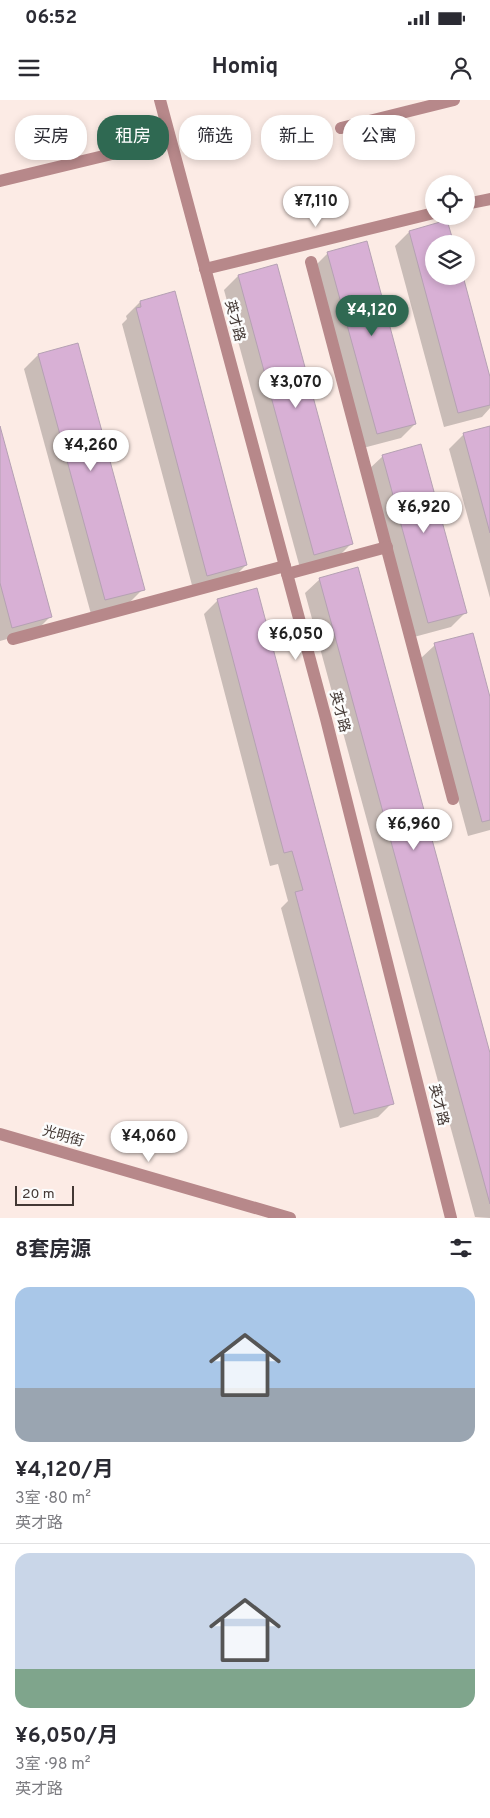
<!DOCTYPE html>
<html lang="zh">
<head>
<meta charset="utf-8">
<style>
	:root { --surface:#fff; --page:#f2f2f3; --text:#2b2b33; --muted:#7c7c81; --line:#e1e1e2; --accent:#2f6952 }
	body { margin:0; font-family:Overpass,"Noto Sans SC",sans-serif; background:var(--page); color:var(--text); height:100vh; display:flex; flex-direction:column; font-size:19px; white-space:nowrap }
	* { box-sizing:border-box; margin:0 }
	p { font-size:16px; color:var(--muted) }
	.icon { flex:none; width:28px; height:28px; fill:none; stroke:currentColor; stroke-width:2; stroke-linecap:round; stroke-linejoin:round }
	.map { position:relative; height:1118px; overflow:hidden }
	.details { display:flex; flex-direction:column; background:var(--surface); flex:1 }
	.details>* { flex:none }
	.top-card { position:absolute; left:15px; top:15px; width:460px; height:45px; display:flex; gap:10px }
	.fabs { position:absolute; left:425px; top:75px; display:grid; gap:10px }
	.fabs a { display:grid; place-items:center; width:50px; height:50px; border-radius:50%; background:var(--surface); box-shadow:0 2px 8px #0003; font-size:25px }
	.scale { position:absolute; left:15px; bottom:12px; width:59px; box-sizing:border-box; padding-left:5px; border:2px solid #433834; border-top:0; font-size:14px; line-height:18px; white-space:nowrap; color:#433834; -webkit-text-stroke:4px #fcfcfc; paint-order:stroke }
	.price { position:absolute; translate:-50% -42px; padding:0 11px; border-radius:18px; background:#fff; color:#222; font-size:16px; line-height:32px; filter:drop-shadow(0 1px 2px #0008) }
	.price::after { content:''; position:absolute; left:50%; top:30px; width:15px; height:11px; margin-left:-8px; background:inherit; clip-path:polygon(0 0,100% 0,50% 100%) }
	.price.selected { background:var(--accent); color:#fff }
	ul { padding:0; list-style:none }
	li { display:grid; align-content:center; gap:10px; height:265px; padding:0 15px }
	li+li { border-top:1px solid var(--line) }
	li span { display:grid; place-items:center; height:155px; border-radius:15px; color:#555 }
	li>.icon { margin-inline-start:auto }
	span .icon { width:90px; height:90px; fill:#fffc; stroke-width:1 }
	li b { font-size:21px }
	h2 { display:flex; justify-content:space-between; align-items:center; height:60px; padding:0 15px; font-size:21px }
	.chip { padding:0 18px; border-radius:20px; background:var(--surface); box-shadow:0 2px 8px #0003; font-size:18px; line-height:45px }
	.chip.selected { background:var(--accent); color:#fff }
	.status { display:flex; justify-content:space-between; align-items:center; height:35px; padding:0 25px; background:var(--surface); direction:ltr }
	.status svg { height:14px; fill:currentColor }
	header { display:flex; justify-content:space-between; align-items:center; height:65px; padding:0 15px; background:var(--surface); font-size:22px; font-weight:700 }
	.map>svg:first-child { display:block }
	.shadow { fill:#0003 }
	.building { fill:#d8b0d5; stroke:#b5a1b3 }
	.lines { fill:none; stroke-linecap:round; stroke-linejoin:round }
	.minor { stroke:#b7888a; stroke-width:12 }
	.labels { text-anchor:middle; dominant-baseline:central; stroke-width:5; stroke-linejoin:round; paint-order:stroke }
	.street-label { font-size:14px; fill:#433834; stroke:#fcfcfc }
</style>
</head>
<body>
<div class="status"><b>06:52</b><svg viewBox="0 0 49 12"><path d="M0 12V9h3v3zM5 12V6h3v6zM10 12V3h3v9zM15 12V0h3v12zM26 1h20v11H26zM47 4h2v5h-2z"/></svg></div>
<header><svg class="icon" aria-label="menu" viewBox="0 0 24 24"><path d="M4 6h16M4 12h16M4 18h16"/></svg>Homiq<svg class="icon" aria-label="person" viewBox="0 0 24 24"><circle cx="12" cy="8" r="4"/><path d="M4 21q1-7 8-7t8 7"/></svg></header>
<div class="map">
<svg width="490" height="1118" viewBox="0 0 490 1118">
	<rect width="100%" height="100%" fill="#fcebe5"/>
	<g class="shadow">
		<path d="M409,132L434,144V176L490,281V308L482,317L444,327L395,146Z"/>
		<path d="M328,153L415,324L401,338L363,348L314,167Z"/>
		<path d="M238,176L351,444L337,458L300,468L224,190Z"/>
		<path d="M140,202L246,465L232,479L193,489L122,224L127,219L126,216Z"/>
		<path d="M38,255L143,489L129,503L91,514L24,269Z"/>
		<path d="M490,327V498L449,349L464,334Z"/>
		<path d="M0,331L50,517L36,531L0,541Z"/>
		<path d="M383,356L465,513L451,527L414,537L368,370Z"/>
		<path d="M320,479L490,958V1118L475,1117L305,493Z"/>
		<path d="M218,500L392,1003L378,1017L340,1028L281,808L288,801L278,764L270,766L204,514Z"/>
		<path d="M435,545L490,602V730L468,736L420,559Z"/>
	</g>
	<g class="building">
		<path d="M447,120L454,144H434V176H463L490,277V305L458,313L409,131Z"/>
		<path d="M367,141L416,324L377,334L327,152Z"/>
		<path d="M277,164L353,444L314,455L238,175Z"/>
		<path d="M175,191L247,465L207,476L136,208L141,207L140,201Z"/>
		<path d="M78,243L145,490L105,500L38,254Z"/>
		<path d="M0,326L52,517L12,528L0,483Z"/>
		<path d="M490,326V433L463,333Z"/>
		<path d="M421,344L467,513L428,523L382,355Z"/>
		<path d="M358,467L490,953V1104L319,478Z"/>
		<path d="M257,488L394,1004L354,1014L295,792L303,790L292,751L284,753L217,499Z"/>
		<path d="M473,533L490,597V720L482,722L434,543Z"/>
	</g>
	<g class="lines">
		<g class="minor">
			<path d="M160,0L326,619L451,1118"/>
			<path d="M341,28L454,0"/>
			<path d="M0,81L170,40"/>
			<path d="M466,104L490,99"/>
			<path d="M311,162L453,699"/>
			<path d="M205,169L434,113"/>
			<path d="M287,474L387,447"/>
			<path d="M13,539L285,466"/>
			<path d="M0,1034L290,1118"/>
		</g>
	</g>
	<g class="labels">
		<g class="street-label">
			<text transform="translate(234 221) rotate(75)">英才路</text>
			<text transform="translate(339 612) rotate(75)">英才路</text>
			<text transform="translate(438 1005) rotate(76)">英才路</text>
			<text transform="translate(63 1037) rotate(16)">光明街</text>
		</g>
	</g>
</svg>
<div class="fabs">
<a><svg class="icon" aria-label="locate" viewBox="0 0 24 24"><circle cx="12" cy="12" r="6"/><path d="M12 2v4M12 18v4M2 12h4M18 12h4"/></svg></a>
<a><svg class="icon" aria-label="layers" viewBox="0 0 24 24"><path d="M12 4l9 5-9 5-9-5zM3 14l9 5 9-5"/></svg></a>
</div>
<div class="scale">20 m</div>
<b class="price" style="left:316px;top:128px">¥7,110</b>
<b class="price selected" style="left:372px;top:237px">¥4,120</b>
<b class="price" style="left:296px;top:309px">¥3,070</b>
<b class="price" style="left:91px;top:372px">¥4,260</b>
<b class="price" style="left:424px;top:434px">¥6,920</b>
<b class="price" style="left:296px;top:561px">¥6,050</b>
<b class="price" style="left:414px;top:751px">¥6,960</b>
<b class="price" style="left:149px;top:1063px">¥4,060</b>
<div class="top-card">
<a class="chip">买房</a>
<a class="chip selected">租房</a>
<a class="chip">筛选</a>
<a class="chip">新上</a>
<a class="chip">公寓</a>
</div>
</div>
<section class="details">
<h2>8套房源<svg class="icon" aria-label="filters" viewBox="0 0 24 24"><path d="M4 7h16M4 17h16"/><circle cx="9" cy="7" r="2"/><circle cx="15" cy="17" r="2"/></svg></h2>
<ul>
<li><span style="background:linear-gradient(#a9c7e8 65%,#9aa5b1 0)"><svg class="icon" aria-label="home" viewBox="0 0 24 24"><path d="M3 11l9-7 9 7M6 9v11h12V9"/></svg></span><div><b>¥4,120/月</b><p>3室 · 80 m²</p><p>英才路</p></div></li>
<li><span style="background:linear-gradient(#c9d6e8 75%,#7fa58c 0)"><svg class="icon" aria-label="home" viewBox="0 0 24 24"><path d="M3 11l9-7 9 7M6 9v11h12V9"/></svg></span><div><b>¥6,050/月</b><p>3室 · 98 m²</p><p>英才路</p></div></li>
</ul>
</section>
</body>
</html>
